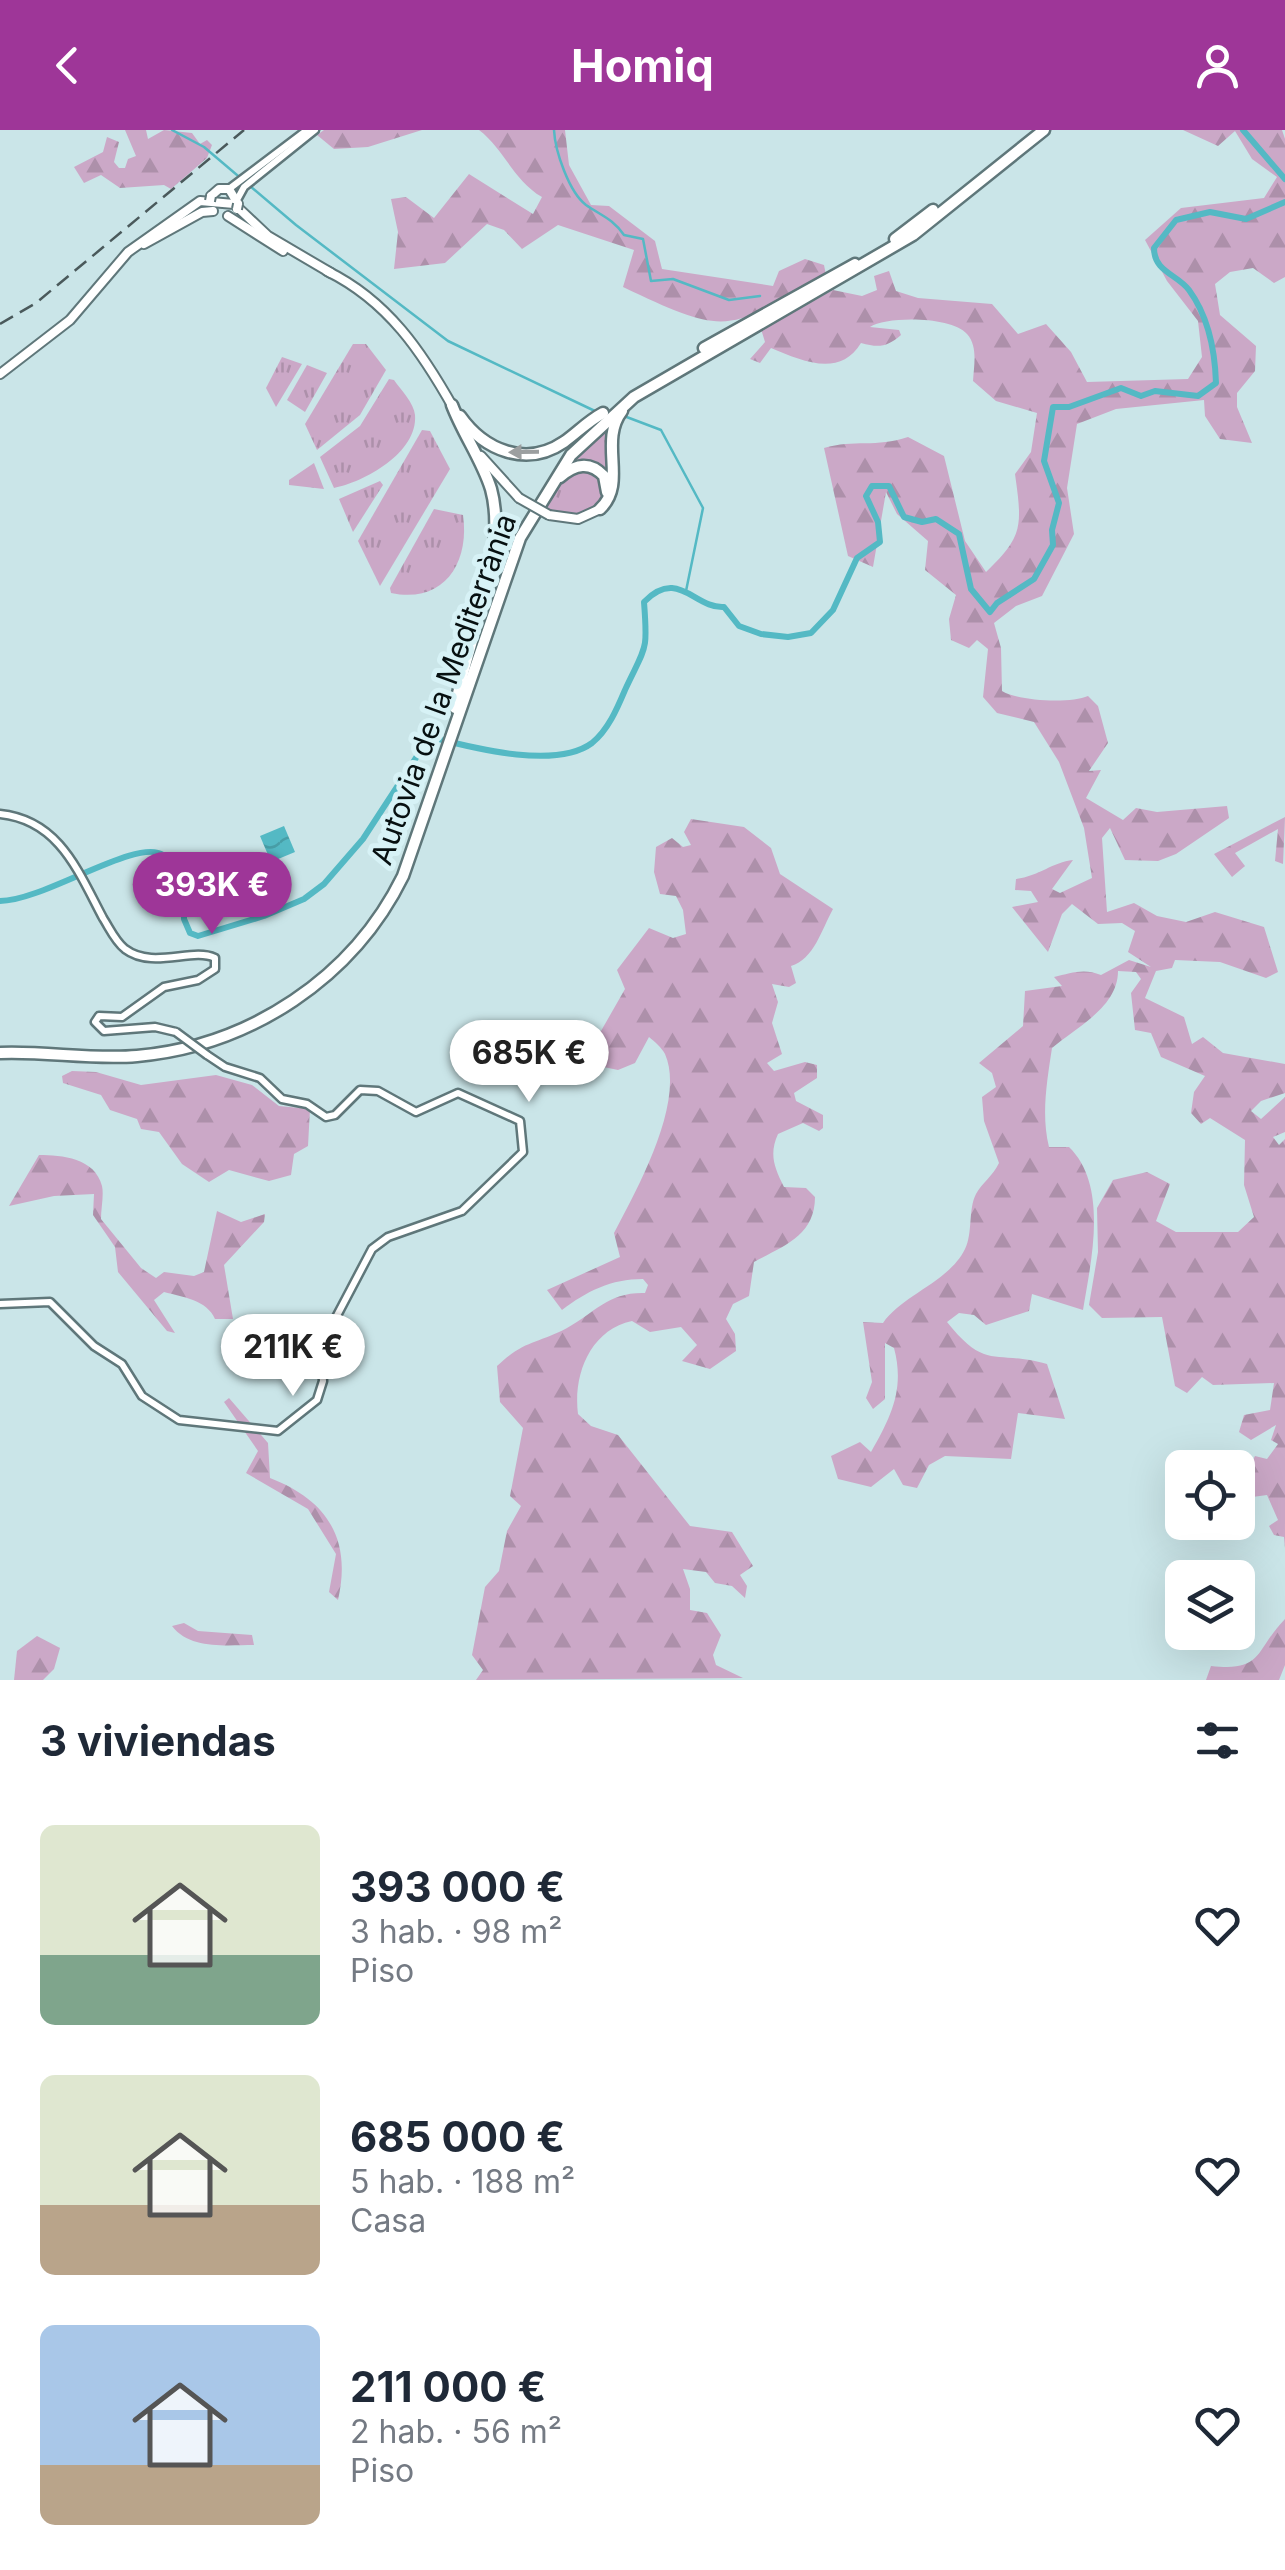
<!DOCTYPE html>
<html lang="es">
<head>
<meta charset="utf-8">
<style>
	:root { --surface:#fff; --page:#f2f2f3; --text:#1f2937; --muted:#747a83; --accent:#9e3698 }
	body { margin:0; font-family:Inter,sans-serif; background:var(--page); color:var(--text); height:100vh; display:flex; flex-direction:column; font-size:38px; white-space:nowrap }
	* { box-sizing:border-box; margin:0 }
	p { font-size:32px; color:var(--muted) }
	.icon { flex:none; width:55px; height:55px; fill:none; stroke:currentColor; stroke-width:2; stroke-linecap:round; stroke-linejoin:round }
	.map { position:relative; height:1550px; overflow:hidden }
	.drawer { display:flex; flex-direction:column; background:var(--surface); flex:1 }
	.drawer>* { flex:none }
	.tools { position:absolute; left:1165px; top:1320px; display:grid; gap:20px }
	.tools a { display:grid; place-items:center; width:90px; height:90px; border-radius:15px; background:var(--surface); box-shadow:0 10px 40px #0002; font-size:50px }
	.price { position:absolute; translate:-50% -85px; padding:0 22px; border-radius:35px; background:#fff; color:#222; font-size:32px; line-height:65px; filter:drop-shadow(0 2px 5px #0008) }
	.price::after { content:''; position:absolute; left:50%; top:60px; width:30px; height:22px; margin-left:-15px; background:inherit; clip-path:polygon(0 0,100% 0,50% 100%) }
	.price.active { background:var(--accent); color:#fff }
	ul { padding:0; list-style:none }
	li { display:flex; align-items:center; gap:30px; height:250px; padding:0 40px }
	li span { display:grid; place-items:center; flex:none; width:280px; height:200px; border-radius:15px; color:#555 }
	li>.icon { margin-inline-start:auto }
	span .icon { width:120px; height:120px; fill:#fffc; stroke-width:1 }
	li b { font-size:42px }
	h2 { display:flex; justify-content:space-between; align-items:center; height:120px; padding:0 40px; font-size:42px }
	header { display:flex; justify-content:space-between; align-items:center; height:130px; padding:0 40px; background:var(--accent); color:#fff; font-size:45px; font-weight:700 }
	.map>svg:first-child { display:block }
	.grass { fill:url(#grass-tufts) }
	.forest { fill:url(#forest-firs) }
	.water { fill:url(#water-waves) }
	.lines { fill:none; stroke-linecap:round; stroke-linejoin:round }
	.stream { stroke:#54b9c4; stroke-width:2.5 }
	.river { stroke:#54b9c4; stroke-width:6 }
	.secondary-casing { stroke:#5f777a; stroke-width:11 }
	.primary-casing { stroke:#5f777a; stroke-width:12 }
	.highway-casing { stroke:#5f777a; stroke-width:15 }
	.secondary { stroke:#fff; stroke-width:6 }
	.primary { stroke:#fff; stroke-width:8 }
	.highway { stroke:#fff; stroke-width:10 }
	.rail { stroke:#4a595b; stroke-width:2.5; stroke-dasharray:15 8; stroke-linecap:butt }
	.secondary-bridge-casing { stroke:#5f777a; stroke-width:11; stroke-linecap:butt }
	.primary-bridge-casing { stroke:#5f777a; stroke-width:12; stroke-linecap:butt }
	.secondary-bridge { stroke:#fff; stroke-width:6 }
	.primary-bridge { stroke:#fff; stroke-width:8 }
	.oneway { fill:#9c9fa0 }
	.labels { text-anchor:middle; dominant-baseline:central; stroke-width:10; stroke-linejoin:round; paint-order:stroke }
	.street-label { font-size:30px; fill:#071011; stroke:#d7f2f6 }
</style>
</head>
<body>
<header><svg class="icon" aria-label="back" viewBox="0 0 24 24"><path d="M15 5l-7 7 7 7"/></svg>Homiq<svg class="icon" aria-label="person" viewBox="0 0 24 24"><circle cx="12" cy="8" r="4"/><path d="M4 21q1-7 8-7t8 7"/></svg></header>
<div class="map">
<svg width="1285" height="1550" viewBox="0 0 1285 1550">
	<defs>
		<pattern id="grass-tufts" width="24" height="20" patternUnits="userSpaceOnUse" patternTransform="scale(2.5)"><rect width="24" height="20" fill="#cba8c7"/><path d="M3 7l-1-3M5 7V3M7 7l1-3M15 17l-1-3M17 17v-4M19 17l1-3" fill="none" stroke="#ad90aa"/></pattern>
		<pattern id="forest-firs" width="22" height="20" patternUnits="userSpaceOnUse" patternTransform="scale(2.5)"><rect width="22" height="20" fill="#cba8c7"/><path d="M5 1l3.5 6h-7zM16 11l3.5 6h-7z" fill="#ad90aa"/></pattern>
		<pattern id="water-waves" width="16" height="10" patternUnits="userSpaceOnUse" patternTransform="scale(2.5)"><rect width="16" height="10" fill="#54b9c4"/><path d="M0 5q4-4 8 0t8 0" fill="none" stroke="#489ea7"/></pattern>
	</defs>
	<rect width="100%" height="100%" fill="#cae5e8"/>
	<g class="grass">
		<path d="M353,214H366L386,240L360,285L317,320L305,294Z"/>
		<path d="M282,227L302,234L276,277L266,258Z"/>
		<path d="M307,235L327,243L305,282L287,270Z"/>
		<path d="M389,249L394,250C401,260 414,273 415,285C418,323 364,352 334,358L320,327L360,296Z"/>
		<path d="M609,293L606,320L610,350L594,333L570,334Z"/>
		<path d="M422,300L430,301L450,339L380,456L358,411Z"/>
		<path d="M314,333L324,359L289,355V350Z"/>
		<path d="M585,338L598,344L604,362L595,377L566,387L542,379L566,347Z"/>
		<path d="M380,351L383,355L353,402L339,369Z"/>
		<path d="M434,379L463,385C470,434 443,474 391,463L390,458Z"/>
	</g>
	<g class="forest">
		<path d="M125,0H146L148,9L164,0L192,3L200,14L207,10L212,15L207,28L171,59L164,55L120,58L101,45L84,53L74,37L103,22L107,7L119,12L114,32L119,38H125L128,29L136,26Z"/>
		<path d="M324,0H422L368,17L334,19L317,5Z"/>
		<path d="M479,0H565L569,35L591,75L609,76L655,111L662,139L773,156L779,141L805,129L824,135L826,145C727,202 728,207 623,157L634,120L558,95L522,119L504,100L487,94L445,133L394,139L398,102L391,69L406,67L434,88L469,44L533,84L542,67C513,50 504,19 479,0Z"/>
		<path d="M1183,0H1282L1285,9V147L1274,153L1253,138L1230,142L1215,154L1220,185L1256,216L1255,241L1237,263V277L1252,313L1220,309L1205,286L1204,270L1116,279L1077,294L1067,358L1074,404L1042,466L1016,476L994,493L1001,518L1002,561C1018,571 1070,574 1088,566L1098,576L1108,613L1089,641L1101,640L1086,668L1123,690L1136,678L1157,682L1227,676L1229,688L1176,724L1158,731L1125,730L1110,698L1102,708L1107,782L1134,773L1157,786L1186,792L1215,782L1264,797L1278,842L1266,848L1220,832L1175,830L1172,838L1156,841L1145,868L1184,887L1192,914L1203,907L1223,923L1285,934V963L1261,971L1251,981L1261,989L1285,967V1002L1273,1007L1279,1015L1285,1009V1418L1284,1407L1274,1405L1269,1396L1278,1390L1267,1365L1238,1369V1353L1242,1352L1255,1326L1267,1329L1278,1314L1271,1310L1276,1295L1251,1310L1239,1302L1244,1285L1270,1280L1274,1253L1213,1255L1202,1247L1187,1263L1175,1256L1162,1187L1102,1188L1089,1175L1098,1122L1097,1078L1113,1050L1147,1042L1170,1054L1156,1091L1176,1102H1238L1254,1087L1244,1055L1245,1010L1210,988L1201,994L1191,983L1194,962L1205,946L1161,927L1151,903L1135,900L1131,863L1141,849L1136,842L1118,841C1118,877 1077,897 1052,918C1047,951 1041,985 1049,1017H1069C1109,1056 1091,1131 1083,1180L1032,1164L1029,1181L986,1195L974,1185L959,1183L947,1192C987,1242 994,1219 1047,1234L1065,1289L1018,1283L1011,1329L945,1326L929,1335L917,1358L903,1355L894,1339L871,1357L838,1349L831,1326L860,1312L871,1322C891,1287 905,1259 894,1218L885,1213V1269L873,1279L866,1268L872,1252L863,1192L883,1193C902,1165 949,1152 965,1119C973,1103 968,1079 976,1064C982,1053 993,1046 999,1033L984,991L982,967L996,957L992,943L979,933L1023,896L1025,861L1062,856L1054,847C1071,843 1084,838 1101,845L1129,830L1151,837L1128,822L1135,801L1122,793L1098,794L1072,774L1062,784L1048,822L1012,777L1038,772L1031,761L1015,760L1016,749C1039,746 1053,732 1073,730L1052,759L1060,763L1092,748L1084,698L1059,632L1034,592L997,583L983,567L988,519L977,510L969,518L951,510L949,489L956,465L925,440L928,411L897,384L886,362L873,437L848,426L824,318C854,309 876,318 908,307L944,326L965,411L986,442C1024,406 1022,395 1015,344L1031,322L1037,283L996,271L973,251C974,235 978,216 967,204C952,186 886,186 870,197L899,200L901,205C887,217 879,218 861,213C840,248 802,231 771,218L760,233L750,229L765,212L761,199L833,160L862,166L877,160L874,146L889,141L896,161L918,168L992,174L1018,204L1046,194L1071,222L1087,252L1188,249L1202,227L1198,191L1167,151L1145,110L1181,78L1264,68L1277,47L1252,29L1235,1L1218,16Z"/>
		<path d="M1285,687L1283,734L1275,731L1278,699L1235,723L1245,736L1232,747L1214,724Z"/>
		<path d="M691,689L744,697L771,718L780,744L833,779C821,801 814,829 791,836L796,853L789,857L772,854L778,872L772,893L782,924L767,933L774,941L805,932L817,935V948L794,963L796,971L823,985V998L819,1001L803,993L778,1004C769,1024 774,1037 784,1057L806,1058L815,1067C815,1106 783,1116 754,1132L749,1166L733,1174L726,1189L735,1204L736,1221L710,1239L682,1231L697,1215L681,1197L650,1202L632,1191C590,1200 573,1245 578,1284L591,1296L618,1305L690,1396L732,1402L753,1436L740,1445L747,1456L745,1468L732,1456L715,1453L706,1442L683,1439L690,1459V1480L707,1483L721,1505L713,1525L716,1535L743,1548L476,1550L483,1540L472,1525L485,1457L499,1441L507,1401L521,1376L510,1366L523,1298L500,1272L497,1236C524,1210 537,1214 567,1198C596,1182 608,1162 645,1163L648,1155L643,1149C611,1149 587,1161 562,1180L547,1160L620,1127L614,1103C636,1061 686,972 665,924C662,918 654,911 649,907L635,933L618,940L551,926L556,908L587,898L601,901L625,859L617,840L649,798L673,808L686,804L683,780L676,766L660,764L654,742L656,717L672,708L683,717L691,715L684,702Z"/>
		<path d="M72,941L96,942L141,955L216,945L252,955L279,976L310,979L308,1016L294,1024L291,1045L269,1051L229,1040L209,1052L182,1034L159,1002L141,999L137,989L110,980L101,965L63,953L62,946Z"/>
		<path d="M39,1025C62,1025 95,1028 102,1056C104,1065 101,1078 101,1089L141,1138L156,1148L164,1142L194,1146L204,1142L217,1081L241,1092L265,1084L264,1092L224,1135L233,1189H215C207,1170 183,1167 164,1162L154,1170L175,1203L167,1201L118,1142L115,1117L93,1085L94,1064L54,1066L9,1076Z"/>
		<path d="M229,1268L268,1313L270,1348C327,1370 352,1409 338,1470L329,1462L336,1424L308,1379L246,1343L258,1321L224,1272Z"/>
		<path d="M1285,1489V1535L1279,1550H1206L1211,1536C1264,1542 1254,1521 1285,1489Z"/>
		<path d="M184,1493L198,1501L252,1505L254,1515C227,1515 190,1520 172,1496Z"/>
		<path d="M37,1506L60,1518L54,1539L43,1550H14L17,1521Z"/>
	</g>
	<path class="water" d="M284,696L295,722L271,732L260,706Z"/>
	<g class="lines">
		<g class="stream">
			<path d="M172,0L204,17L296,95L448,211L597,282"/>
			<path d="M554,0C555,21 569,62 586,75C602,86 613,89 624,105L643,109L651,151L673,149L729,170L760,166"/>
			<path d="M624,286L661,300L703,378L686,461"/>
		</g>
		<g class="river">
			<path d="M1243,0L1285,49"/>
			<path d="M0,771C44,771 137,707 163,725C170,731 177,742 184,748V789L190,803L198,806L264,786L304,769L324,754L363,709L423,617L439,609C477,619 557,639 592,613C608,600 617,579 625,560C646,515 648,523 644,472C678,437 695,479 724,477L739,496L761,504L788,507L811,503L833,480L857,428L880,412L878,392L866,366L872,356H889L904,387L922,392L936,389L959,404L971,459L990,482L997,473L1034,449L1053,415L1052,400L1059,373L1044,331L1053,277H1069L1121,258L1141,266L1155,261L1198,266L1216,253C1215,221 1208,186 1189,160C1177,144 1154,142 1154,118L1176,90L1210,82L1246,89L1285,72"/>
		</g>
		<defs>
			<g id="secondary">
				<path d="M229,59L307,0"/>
				<path d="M238,68L244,57L315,0"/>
				<path d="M0,684C59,690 78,741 103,788C110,799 115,811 125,819C153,840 192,817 215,828V839L198,850L164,857L122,887L99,886L95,892L104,901L155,897L176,902"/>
				<path d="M0,1174L50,1172L94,1216L122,1234L142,1266L179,1290L278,1301L317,1270L323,1251L321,1226L332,1195L372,1119L388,1107L462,1081L523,1022L520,991L458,963L416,982L378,961L360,960L335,985L326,987L307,974L282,969L260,948L225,937L207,925"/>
			</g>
			<g id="primary">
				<path d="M211,66L219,59H229L238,74"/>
				<path d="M228,86L283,121"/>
				<path d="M144,114L202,82L213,81"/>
				<path d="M327,141C388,171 422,222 454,279"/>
				<path d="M0,244L70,190L128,122L200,71L234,74L268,106L331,143"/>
				<path d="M481,326L519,368"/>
				<path d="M549,385L578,389L600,379"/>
			</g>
			<g id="highway">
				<path d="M895,109L933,80"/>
				<path d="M704,218L855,134"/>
				<path d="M452,275C463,304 482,330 491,359C509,423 466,514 455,578"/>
				<path d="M460,286C484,320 526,338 564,312C578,302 588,291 603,283"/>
				<path d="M560,347C575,334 590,331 604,346L607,362"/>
				<path d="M600,379C628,353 598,312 622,281"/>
				<path d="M0,923C46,921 91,930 137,926C250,916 353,848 403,746L520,408L571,325L634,267L913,105L1044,0"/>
			</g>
		</defs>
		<use href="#secondary" class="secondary-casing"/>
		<use href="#primary" class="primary-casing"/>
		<use href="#highway" class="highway-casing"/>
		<use href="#secondary" class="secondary"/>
		<use href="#primary" class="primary"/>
		<use href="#highway" class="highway"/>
		<path class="rail" d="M0,194L36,173L244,0"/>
		<defs>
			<path id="secondary-bridge" d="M176,902L207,925"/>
			<g id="primary-bridge">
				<path d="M210,71L211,66"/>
				<path d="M237,79L238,74"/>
				<path d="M519,368L549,385"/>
			</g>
		</defs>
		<use href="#secondary-bridge" class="secondary-bridge-casing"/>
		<use href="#primary-bridge" class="primary-bridge-casing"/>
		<use href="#secondary-bridge" class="secondary-bridge"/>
		<use href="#primary-bridge" class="primary-bridge"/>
	</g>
	<defs><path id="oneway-solid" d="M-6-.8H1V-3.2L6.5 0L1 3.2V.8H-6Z" transform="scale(2.5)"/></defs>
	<use class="oneway" href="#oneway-solid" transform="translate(524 322) rotate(179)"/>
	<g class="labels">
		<g class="street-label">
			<text transform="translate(443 559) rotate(-70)">Autovia de la Mediterrània</text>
		</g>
	</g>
</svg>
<div class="tools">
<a><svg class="icon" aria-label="locate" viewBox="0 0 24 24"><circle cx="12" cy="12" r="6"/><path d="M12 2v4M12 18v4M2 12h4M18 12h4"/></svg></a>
<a><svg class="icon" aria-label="layers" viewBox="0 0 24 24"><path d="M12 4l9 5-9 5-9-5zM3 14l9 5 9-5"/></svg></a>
</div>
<b class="price active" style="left:212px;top:807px">393K €</b>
<b class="price" style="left:529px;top:975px">685K €</b>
<b class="price" style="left:293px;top:1269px">211K €</b>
</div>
<section class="drawer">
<h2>3 viviendas<svg class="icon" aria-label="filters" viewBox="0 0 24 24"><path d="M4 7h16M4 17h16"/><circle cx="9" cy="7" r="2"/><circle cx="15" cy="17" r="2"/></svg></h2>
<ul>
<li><span style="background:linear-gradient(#dfe7d0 65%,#7fa58c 0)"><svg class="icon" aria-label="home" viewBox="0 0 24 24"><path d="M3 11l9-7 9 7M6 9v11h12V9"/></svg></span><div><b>393 000 €</b><p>3 hab. · 98 m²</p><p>Piso</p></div><svg class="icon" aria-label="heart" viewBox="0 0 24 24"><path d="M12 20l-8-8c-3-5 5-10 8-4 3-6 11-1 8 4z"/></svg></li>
<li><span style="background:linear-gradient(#dfe7d0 65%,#b9a48a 0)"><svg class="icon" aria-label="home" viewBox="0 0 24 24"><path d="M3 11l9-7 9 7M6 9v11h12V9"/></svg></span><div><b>685 000 €</b><p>5 hab. · 188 m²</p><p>Casa</p></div><svg class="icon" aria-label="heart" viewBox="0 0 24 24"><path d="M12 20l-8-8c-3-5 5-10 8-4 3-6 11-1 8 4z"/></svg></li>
<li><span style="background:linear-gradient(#a9c7e8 70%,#b9a48a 0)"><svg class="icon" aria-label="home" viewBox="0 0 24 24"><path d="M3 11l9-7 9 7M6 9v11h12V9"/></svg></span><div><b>211 000 €</b><p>2 hab. · 56 m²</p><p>Piso</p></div><svg class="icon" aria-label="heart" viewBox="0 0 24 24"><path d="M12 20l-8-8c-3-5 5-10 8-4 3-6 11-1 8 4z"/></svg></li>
</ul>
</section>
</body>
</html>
